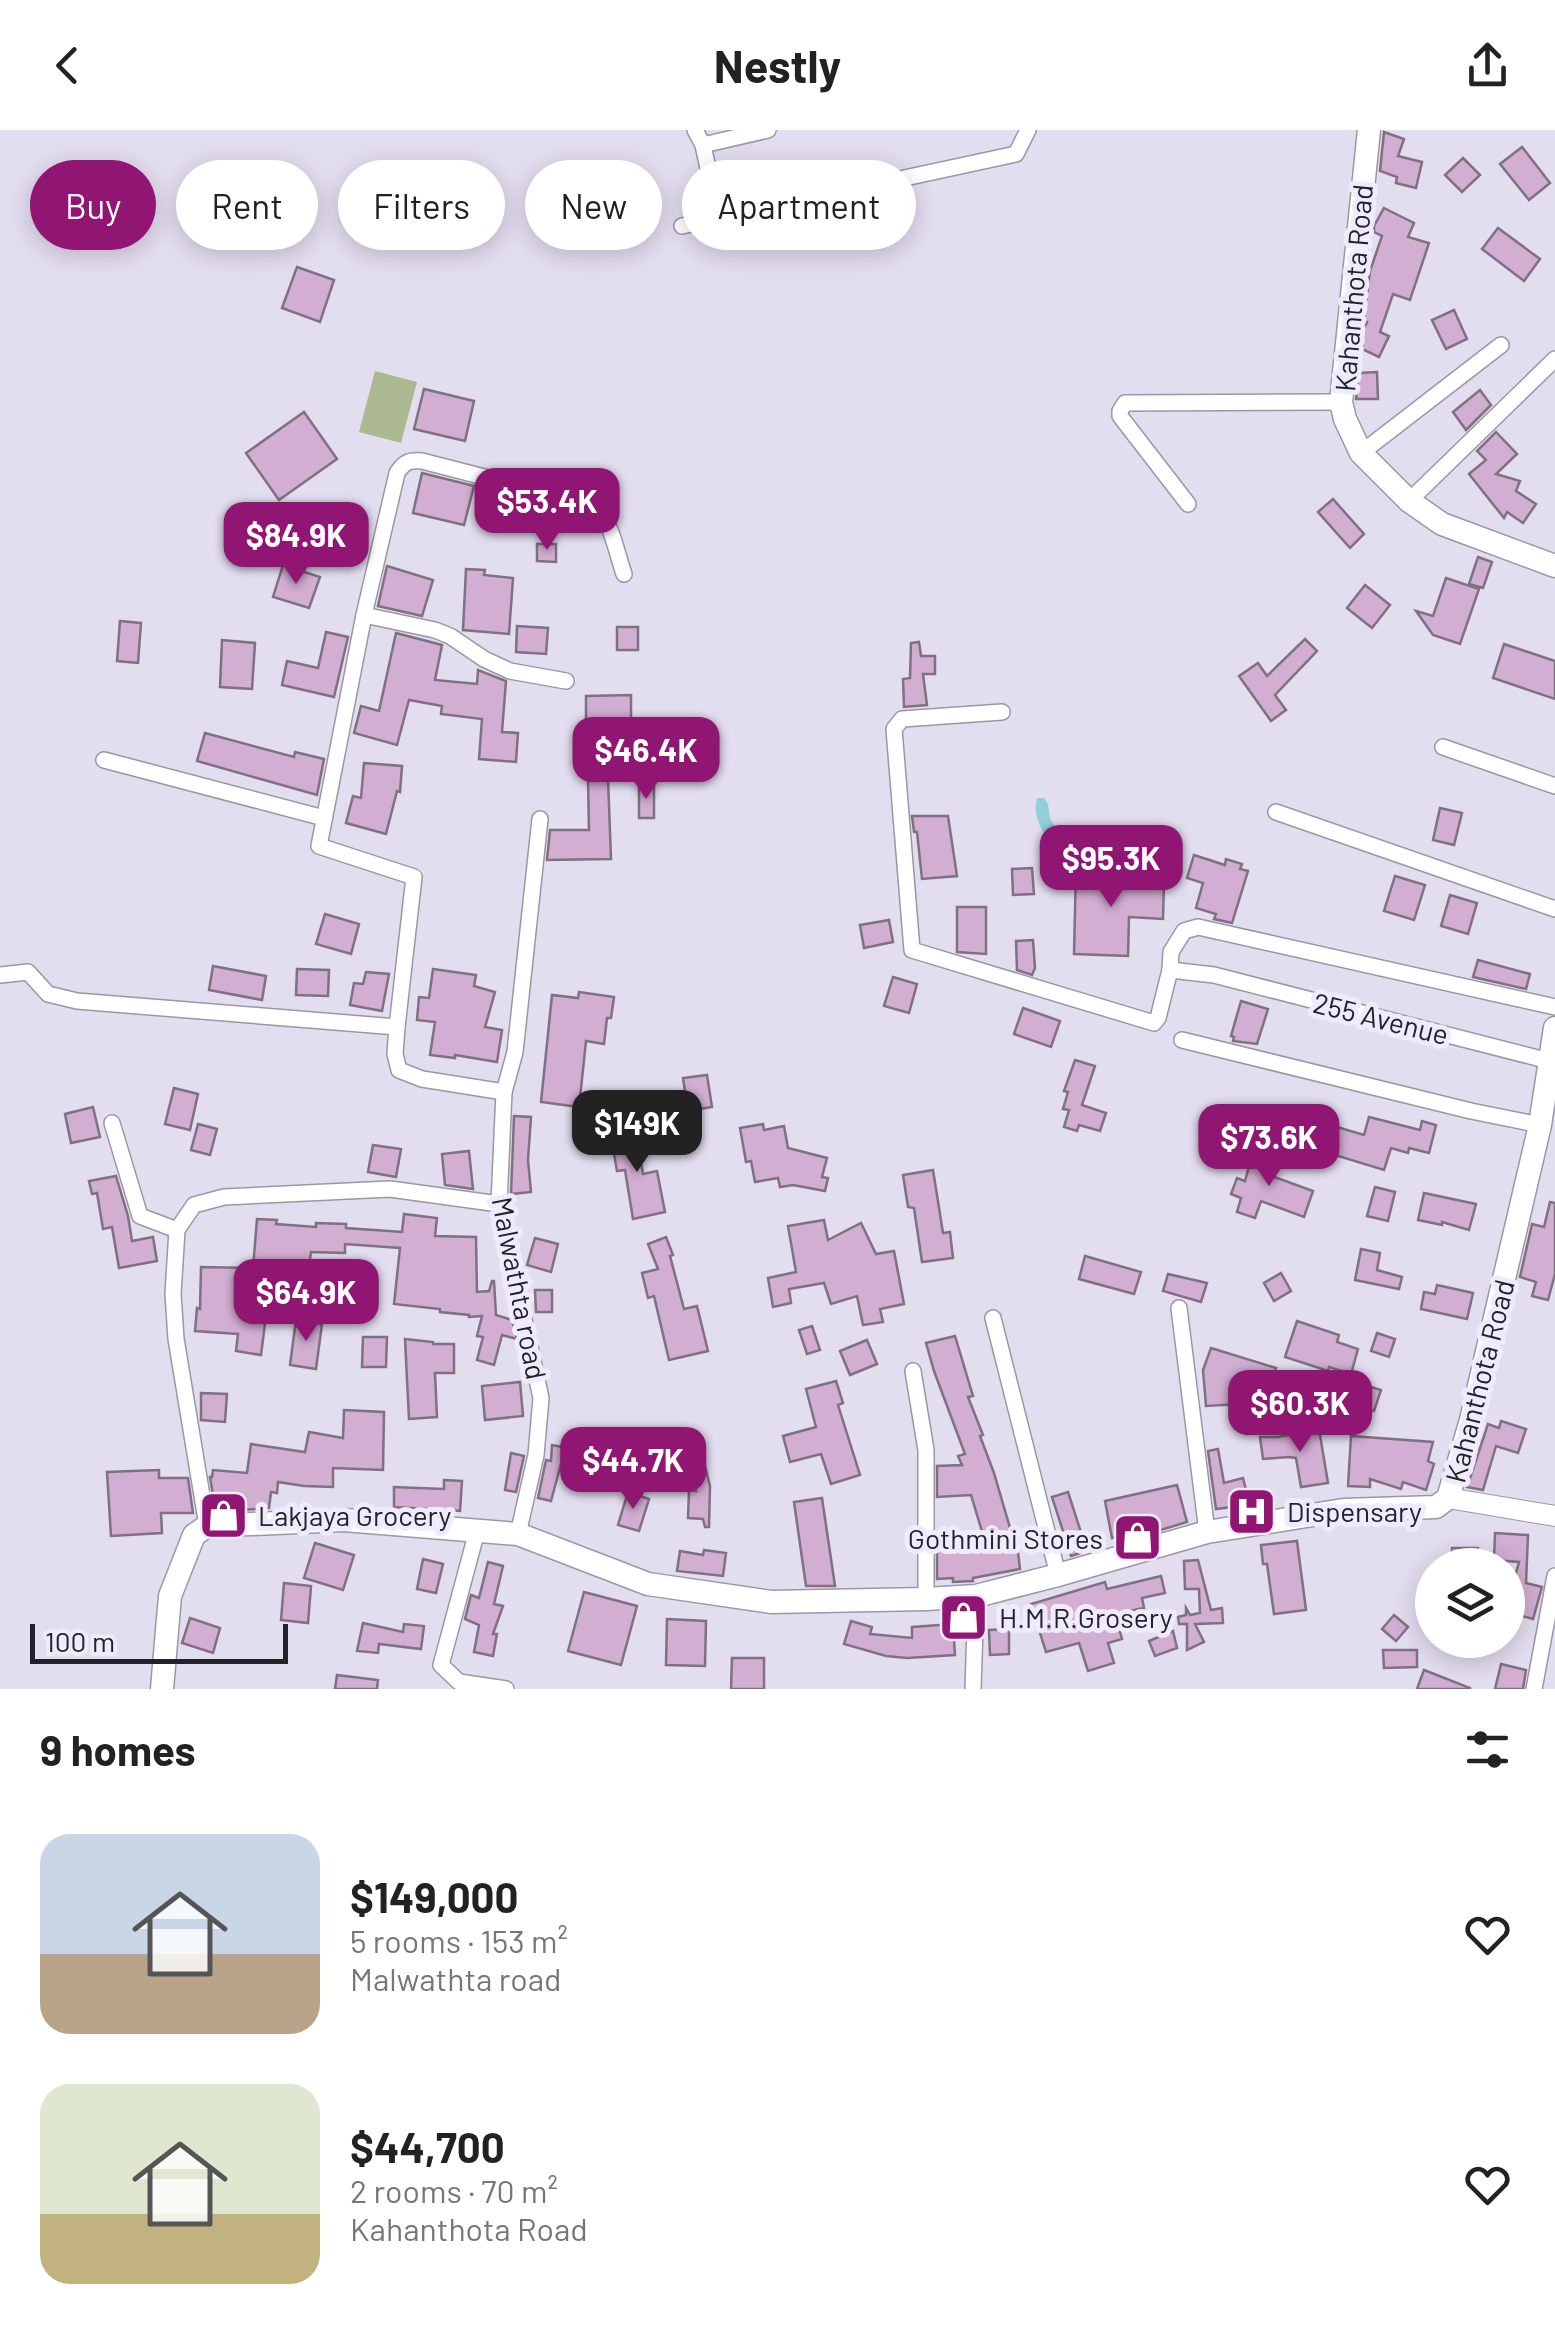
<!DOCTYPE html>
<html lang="en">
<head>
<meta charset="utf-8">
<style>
	:root { --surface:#fff; --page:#f2f2f2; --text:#222; --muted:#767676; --accent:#911572 }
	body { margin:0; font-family:Barlow,sans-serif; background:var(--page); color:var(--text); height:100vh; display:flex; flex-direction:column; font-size:38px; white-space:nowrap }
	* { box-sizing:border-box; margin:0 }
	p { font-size:32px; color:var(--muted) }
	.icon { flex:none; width:55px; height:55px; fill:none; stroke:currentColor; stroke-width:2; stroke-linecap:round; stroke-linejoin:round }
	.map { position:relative; height:1559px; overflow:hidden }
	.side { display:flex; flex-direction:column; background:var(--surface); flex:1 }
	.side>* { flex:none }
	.hud { position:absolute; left:30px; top:30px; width:1000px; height:90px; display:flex; gap:20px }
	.controls { position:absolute; left:1415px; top:1418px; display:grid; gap:20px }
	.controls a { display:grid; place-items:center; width:110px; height:110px; border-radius:50%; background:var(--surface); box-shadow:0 5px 25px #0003; font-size:50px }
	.scale { position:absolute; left:30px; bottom:25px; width:258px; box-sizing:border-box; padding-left:10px; border:5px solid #242229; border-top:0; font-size:28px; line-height:35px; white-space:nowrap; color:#242229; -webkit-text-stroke:8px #f0eafd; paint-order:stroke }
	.price { position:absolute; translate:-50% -85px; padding:0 22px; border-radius:20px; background:var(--accent); color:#fff; font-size:32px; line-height:65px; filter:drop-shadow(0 2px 5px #0008) }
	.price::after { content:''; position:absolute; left:50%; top:60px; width:30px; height:22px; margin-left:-15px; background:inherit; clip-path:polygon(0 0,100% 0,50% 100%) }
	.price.current { background:#222; color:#fff }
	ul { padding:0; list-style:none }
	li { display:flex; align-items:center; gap:30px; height:250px; padding:0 40px }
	li span { display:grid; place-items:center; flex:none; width:280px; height:200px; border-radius:30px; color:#555 }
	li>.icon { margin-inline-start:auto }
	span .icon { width:120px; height:120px; fill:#fffc; stroke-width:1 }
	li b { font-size:42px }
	h2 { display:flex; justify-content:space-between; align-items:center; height:120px; padding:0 40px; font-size:42px }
	.pill { padding:0 35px; border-radius:45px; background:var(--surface); box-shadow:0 5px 25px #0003; font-size:35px; line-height:90px }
	.pill.current { background:var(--accent); color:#fff }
	header { display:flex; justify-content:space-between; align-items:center; height:130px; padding:0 40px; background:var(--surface); font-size:45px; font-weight:700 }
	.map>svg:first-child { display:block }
	.green { fill:#abb890 }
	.water { fill:#92cfda }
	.building { fill:#d2aed2; stroke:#7f717f; stroke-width:2.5 }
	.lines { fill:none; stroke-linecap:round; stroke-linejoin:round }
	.minor-casing { stroke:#9b96a7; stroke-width:18 }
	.tertiary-casing { stroke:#9b96a7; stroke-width:22 }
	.secondary-casing { stroke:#9b96a7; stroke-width:25 }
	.minor { stroke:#fff; stroke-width:15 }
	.tertiary { stroke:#fff; stroke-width:20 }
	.secondary { stroke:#fff; stroke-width:22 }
	.labels { text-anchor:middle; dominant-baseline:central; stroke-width:10; stroke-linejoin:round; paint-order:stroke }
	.street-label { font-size:28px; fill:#242229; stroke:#f0eafd }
	.poi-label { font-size:28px; fill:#242229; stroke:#f0eafd; text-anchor:start }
</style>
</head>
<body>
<header><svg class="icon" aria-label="back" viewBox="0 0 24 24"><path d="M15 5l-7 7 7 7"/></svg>Nestly<svg class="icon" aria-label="share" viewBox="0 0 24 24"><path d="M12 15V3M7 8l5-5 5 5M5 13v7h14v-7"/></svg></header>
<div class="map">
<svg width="1555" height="1559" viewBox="0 0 1555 1559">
	<rect width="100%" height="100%" fill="#e3ddf0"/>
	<path class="green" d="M375,241L417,252L401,313L359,302Z"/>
	<path class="water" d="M1037,668H1044L1048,674L1050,689L1072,720L1070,726L1063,727L1058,726C1047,707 1031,690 1037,668Z"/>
	<g class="building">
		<path d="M1384,2L1404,9L1398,26L1422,32L1416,58L1396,53L1397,47L1380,41Z"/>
		<path d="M1522,17L1550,53L1529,70L1500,34Z"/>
		<path d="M1463,28L1480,45L1462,62L1445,45Z"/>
		<path d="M1384,78L1414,93L1408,107L1429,113L1410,170L1393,164L1380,202L1389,206L1379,227L1362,219L1364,199L1367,192L1364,191L1370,141L1382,106L1374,102V96Z"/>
		<path d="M1498,98L1540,129L1524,151L1482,119Z"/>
		<path d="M297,137L334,150L320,192L282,178Z"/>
		<path d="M1454,180L1467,209L1446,219L1432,190Z"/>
		<path d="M1377,242L1378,269H1356L1359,243Z"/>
		<path d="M424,259L474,271L465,311L414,299Z"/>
		<path d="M1480,260L1491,275L1466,300L1453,282Z"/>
		<path d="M304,282L337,329L279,370L246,323Z"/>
		<path d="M1496,302L1517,324L1496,344L1520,351L1516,361L1536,374L1523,393L1507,382L1504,388L1469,344L1486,330L1477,321Z"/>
		<path d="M422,343L474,356L464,395L413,383Z"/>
		<path d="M501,363L528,370L521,401L495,396Z"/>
		<path d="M1333,369L1364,404L1350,418L1318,382Z"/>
		<path d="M537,414H556V432L537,431Z"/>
		<path d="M1478,427L1492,432L1483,458L1469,454Z"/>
		<path d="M283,435L320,447L309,478L273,467Z"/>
		<path d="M387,436L433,450L422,486L378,476Z"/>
		<path d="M466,439L485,440L484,445L513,448L509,504L463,500Z"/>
		<path d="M1446,448L1479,459L1460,514L1433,505L1416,481L1433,486Z"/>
		<path d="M1365,455L1390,475L1372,498L1347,478Z"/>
		<path d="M120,491L141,493L138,533L117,531Z"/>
		<path d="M517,496L548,498L546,524L516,522Z"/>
		<rect x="617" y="497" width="21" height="23"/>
		<path d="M326,502L348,507L334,567L282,555L287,531L318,538Z"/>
		<path d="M396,503L442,515L435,550L477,554L478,540L506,551L502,602L518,603L516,632L479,629L482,589L441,584L442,576L409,570L397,615L354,603L361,576L379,581Z"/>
		<path d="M1305,509L1317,521L1275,565L1286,580L1271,591L1239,546L1258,533L1267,546Z"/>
		<path d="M222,510L255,513L252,559L220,557Z"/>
		<path d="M919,512L921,526H935V544H923L927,575L904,577L903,549L910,548L911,513Z"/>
		<path d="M1504,514L1555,531V569L1493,548Z"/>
		<path d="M631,565V590H586V566Z"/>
		<path d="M205,603L294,627L295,622L324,629L317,665L197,631Z"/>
		<path d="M364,633L402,636L400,662L397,661L386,704L346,693L353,666L361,668Z"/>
		<path d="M588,649H608L611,729L547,730L550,700H589Z"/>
		<rect x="639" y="657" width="15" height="31"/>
		<path d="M1440,678L1462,683L1454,715L1433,710Z"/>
		<path d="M912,686H948L957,746L922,749L917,702H914Z"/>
		<path d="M1194,725L1225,735L1226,729L1242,734L1240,739L1248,741L1232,793L1214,789L1216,784L1196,778L1203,753L1187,748Z"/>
		<path d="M1032,738L1034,764L1013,765L1012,739Z"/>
		<path d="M1076,739L1130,740L1129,752L1164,753L1163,789L1129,787L1128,826L1074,824Z"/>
		<path d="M1395,746L1425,755L1414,790L1384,781Z"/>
		<path d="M1450,765L1477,773L1468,804L1441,796Z"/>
		<path d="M957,777H986V824L957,822Z"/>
		<path d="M325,784L359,794L351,824L316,814Z"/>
		<path d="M889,790L893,812L864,818L860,795Z"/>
		<path d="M1033,810L1035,838L1032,845L1017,840L1016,811Z"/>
		<path d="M1478,830L1530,844L1526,859L1473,847Z"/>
		<path d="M213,836L266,846L262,870L209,860Z"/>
		<path d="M297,839L329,840L328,866L296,865Z"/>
		<path d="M433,839L476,845L474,856L495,862L485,897L502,900L497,932L455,925V928L430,925L435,892L417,890L419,867L429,868Z"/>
		<path d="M366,842L389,844L382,881L350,875L354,853L363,854Z"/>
		<path d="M893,847L917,854L909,883L884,876Z"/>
		<path d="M579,862L614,867L611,888H607L604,914L586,911L579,977L541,972L552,865L578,868Z"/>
		<path d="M1241,871L1268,879L1257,914L1233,911L1234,907L1231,906Z"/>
		<path d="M1023,878L1060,891L1051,917L1014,904Z"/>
		<path d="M1075,930L1095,936L1082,975L1106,983L1100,1001L1079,995L1077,1001L1064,997L1069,980L1063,979L1068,962L1064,961Z"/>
		<path d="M707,945L712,977L688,981L683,948Z"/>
		<path d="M174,958L198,964L190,1000L165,994Z"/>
		<path d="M93,977L100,1007L71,1013L65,984Z"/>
		<path d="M514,986L531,987L528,1030L531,1062L511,1064Z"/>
		<path d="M1369,987L1420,1000L1422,991L1436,995L1429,1023L1409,1018L1408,1023L1391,1018L1384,1040L1325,1022L1334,996L1364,1005Z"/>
		<path d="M198,994L217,999L210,1025L191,1020Z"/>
		<path d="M763,994L764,1000L784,996L788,1018L827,1028L822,1047L828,1048L825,1061L793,1055L780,1057L778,1048L755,1052L751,1031L746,1032L740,998Z"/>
		<path d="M635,997L643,1044L657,1041L665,1082L633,1089L625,1040L617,1041L610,1001Z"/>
		<path d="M373,1015L401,1019L396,1047L368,1042Z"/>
		<path d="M1254,1018L1272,1023L1266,1044L1313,1061L1304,1087L1261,1071L1255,1088L1237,1082L1241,1068L1231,1064L1237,1048L1245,1051Z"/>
		<path d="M469,1021L473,1059L445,1055L442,1024Z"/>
		<path d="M933,1040L943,1103L950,1102L953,1128L922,1132L914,1078L908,1077L903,1045Z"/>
		<path d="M116,1046L128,1086L132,1111L153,1107L157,1131L119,1138L112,1097L103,1099L97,1063L92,1064L89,1051Z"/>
		<path d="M1375,1057L1395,1062L1388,1091L1367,1086Z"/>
		<path d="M1424,1063L1476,1074L1469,1100L1442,1092V1095L1418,1090Z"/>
		<path d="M1550,1072L1555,1073V1144L1548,1170L1532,1166L1536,1152L1520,1147L1532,1094L1544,1097Z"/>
		<path d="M404,1084L437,1088L435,1106L476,1107L477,1162L489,1161L492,1151H494L496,1185L512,1190L517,1209L502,1205L494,1235L477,1230L483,1207L477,1206L482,1186L469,1187V1185L440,1182V1179L394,1174L400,1118L345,1114V1123L311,1122L305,1165L243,1157L242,1183L266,1186L261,1225L236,1221L238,1204L195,1201L197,1178L200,1179L201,1137L253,1138L257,1089L277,1090L276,1094L316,1097V1093L346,1094V1098L402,1102Z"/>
		<path d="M824,1090L828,1110L861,1093L876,1124L894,1121L904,1174L880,1179L883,1192L863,1195L857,1166L831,1174L824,1153L789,1159L791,1173L773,1177L768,1148L796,1142L788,1096Z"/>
		<path d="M666,1107L673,1125L670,1126L684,1179L697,1176L708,1221L669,1230L654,1166L648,1168L642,1143L658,1139L648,1114Z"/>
		<path d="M535,1108L558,1114L551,1142L527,1135Z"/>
		<path d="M1361,1119L1380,1123L1377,1140L1402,1147L1399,1159L1355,1150Z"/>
		<path d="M1085,1126L1141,1142L1134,1164L1079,1149Z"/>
		<path d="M1281,1143L1291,1161L1274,1171L1264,1153Z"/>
		<path d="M1168,1144L1207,1153L1201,1172L1163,1161Z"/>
		<path d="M1437,1155L1473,1163L1467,1189L1421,1179L1424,1162L1435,1164Z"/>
		<path d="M535,1160H552V1182H536Z"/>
		<path d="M296,1190L322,1194L316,1239L290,1235Z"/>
		<path d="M1297,1191L1339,1205L1337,1212L1358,1219L1351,1244L1329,1237L1328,1241L1285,1227Z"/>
		<path d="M812,1196L820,1220L807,1224L799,1200Z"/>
		<path d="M1377,1203L1395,1209L1389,1227L1371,1221Z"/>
		<path d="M955,1206L973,1266L968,1267L983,1305L980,1306L994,1343L1015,1415L1017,1414L1020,1439L973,1448V1451L953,1452V1448L937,1449V1411H953L954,1422L987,1418L971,1365L937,1367V1336L962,1335L958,1326L965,1324L934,1241L926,1213Z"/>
		<path d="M363,1207H387L386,1237H362Z"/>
		<path d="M405,1209L433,1212V1214H454V1243H435L437,1287L409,1289Z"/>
		<path d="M867,1210L877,1234L850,1245L840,1221Z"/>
		<path d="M1211,1218L1276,1238L1269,1257L1263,1255L1247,1302L1240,1274L1206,1276L1203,1240Z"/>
		<path d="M836,1251L843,1273L838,1275L860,1345L831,1354L821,1324L790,1332L783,1306L816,1297L806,1259Z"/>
		<path d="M520,1252L523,1286L485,1290L482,1256Z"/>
		<path d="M1355,1252L1381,1260L1374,1281L1348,1273Z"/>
		<path d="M201,1263L227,1264L225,1292L201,1290Z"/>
		<path d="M344,1280L384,1282L383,1340L333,1338V1357L304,1356L278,1352L277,1363L271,1362L269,1378L240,1380L215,1377L210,1347H212L213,1340L247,1343L251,1314L305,1322L309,1302L343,1308Z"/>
		<path d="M1501,1291L1526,1299L1518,1323L1496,1316L1483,1360L1467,1357L1488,1294L1499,1298Z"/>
		<path d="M1319,1299L1328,1353L1301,1357L1296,1328L1288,1327L1263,1329L1260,1307H1278Z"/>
		<path d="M1351,1306L1433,1312L1428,1331L1434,1334L1426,1360L1403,1352L1401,1359L1370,1349V1357L1348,1356Z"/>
		<path d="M552,1315L567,1318L565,1334H561L551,1371L538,1368L546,1330L551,1331Z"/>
		<path d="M1218,1319L1224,1353L1243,1348L1250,1375L1232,1379V1377L1216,1379L1208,1321Z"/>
		<path d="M701,1320L710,1356L709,1397H705L703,1389L688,1388L689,1360L696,1361L686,1324Z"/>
		<path d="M511,1323L524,1326L516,1362L505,1360Z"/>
		<path d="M159,1340V1348H188L193,1383H161L162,1403L111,1406L107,1342Z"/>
		<path d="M444,1350L462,1351L460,1381L394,1377V1357L444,1359Z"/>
		<path d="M1177,1355L1187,1392L1154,1402L1153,1400L1112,1408L1105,1371Z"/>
		<path d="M628,1362L649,1369L639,1401L618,1395Z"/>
		<path d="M1068,1362L1087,1421L1071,1426L1052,1367Z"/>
		<path d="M822,1368L835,1456H806L794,1372Z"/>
		<path d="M1495,1403L1528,1405L1526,1453L1542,1457L1533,1489L1508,1482V1473L1519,1432L1494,1430Z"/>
		<path d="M1297,1411L1306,1480L1274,1484L1267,1434H1263L1261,1415Z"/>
		<path d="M315,1413L354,1425L343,1460L304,1448Z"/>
		<rect x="1452" y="1418" width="26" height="17"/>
		<path d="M704,1420L726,1423L723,1446L677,1441L680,1421L703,1425Z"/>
		<path d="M423,1429L443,1434L436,1463L417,1459Z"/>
		<path d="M1198,1430L1211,1480L1222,1478L1223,1493L1195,1494L1204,1512L1187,1520V1494H1179L1178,1487L1186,1485V1478L1190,1485L1200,1483L1199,1459H1185L1184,1431Z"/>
		<path d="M488,1432L503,1436L494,1474L503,1476L493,1504H497L493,1526L474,1522L479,1495L465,1489L471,1465L479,1468Z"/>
		<path d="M1161,1446L1165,1463L1142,1468L1144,1478L1115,1484L1122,1509L1108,1513L1114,1533L1088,1541L1079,1513L1046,1522L1031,1474L1105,1452L1107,1459Z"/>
		<path d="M284,1453L311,1456L308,1493L281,1490Z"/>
		<path d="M584,1462L637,1476L621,1535L568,1521Z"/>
		<path d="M1394,1485L1408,1497L1396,1511L1382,1499Z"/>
		<path d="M190,1488L220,1498L213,1523L182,1513Z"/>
		<path d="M667,1489L706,1491L705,1536L666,1535Z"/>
		<path d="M851,1491L872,1497L870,1504L912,1508V1497L953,1494L955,1525L907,1528L886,1526L844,1514Z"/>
		<path d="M363,1493L403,1502L404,1494L424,1496L421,1519L379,1514L378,1523L357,1521Z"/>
		<path d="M1009,1499V1524L990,1525L989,1500Z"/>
		<path d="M1173,1501L1177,1518L1155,1526L1149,1511Z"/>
		<path d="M1383,1520H1417V1537L1384,1538Z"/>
		<path d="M732,1528H764V1559H731Z"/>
		<path d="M1501,1534L1526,1540L1523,1559H1495Z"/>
		<path d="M1424,1540L1470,1558V1559H1417Z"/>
		<path d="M337,1545L378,1550L377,1559H335Z"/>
	</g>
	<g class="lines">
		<defs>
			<g id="minor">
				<path d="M695,0L703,15L709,43"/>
				<path d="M703,15L768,0"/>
				<path d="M682,96L1016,24L1028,0"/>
				<path d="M1361,323L1501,215"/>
				<path d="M1409,371L1555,229"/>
				<path d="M1188,374L1120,286V281L1125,273L1341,272"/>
				<path d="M364,485L435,500L450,506L484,529L510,541L566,551"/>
				<path d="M1002,582L902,589L894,599L912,820L1154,893L1158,888L1170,840L1214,845L1549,931"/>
				<path d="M1443,617L1555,656"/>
				<path d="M104,630L324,688"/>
				<path d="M1276,682L1555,779"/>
				<path d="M1170,840L1171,822L1184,801L1198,797L1555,877"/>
				<path d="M0,845L28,842L48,864L77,871L397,897L395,924L399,940L422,949L504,962L499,1074L541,1268L536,1325L518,1404"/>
				<path d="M397,897L414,747L319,716L364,485L397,343C404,332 409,330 422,331L593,375C612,390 616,422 624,444"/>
				<path d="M1182,910L1471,981L1540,995"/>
				<path d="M504,962L515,922L540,689"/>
				<path d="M112,993L140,1086L177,1100"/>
				<path d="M1179,1178L1207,1402"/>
				<path d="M993,1188L1058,1445"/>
				<path d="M913,1241L926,1320V1469"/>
				<path d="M207,1396L176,1209L173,1164L177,1100L194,1075L224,1067L390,1059L499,1074"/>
				<path d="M477,1401L441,1535L459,1552L506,1559"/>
				<path d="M973,1559L976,1466"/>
				<path d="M1534,1559L1555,1446"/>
			</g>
			<path id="tertiary" d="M1448,1368L1555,1386"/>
			<g id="secondary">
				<path d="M1369,0L1341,272L1345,289L1361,323L1409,371L1442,394L1555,436"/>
				<path d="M162,1559L170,1466L194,1405L207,1396L344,1390L518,1404L648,1454L771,1472L926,1469L976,1466L1058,1445L1207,1402L1343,1380L1436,1377L1448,1368L1471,1290L1540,995L1555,898"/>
			</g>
		</defs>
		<use href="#minor" class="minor-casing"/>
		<use href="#tertiary" class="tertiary-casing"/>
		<use href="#secondary" class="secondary-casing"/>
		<use href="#minor" class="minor"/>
		<use href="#tertiary" class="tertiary"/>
		<use href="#secondary" class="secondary"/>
	</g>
	<defs>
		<symbol id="hospital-square" viewBox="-11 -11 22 22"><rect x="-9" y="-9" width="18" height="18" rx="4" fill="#911572" stroke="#f0eafd"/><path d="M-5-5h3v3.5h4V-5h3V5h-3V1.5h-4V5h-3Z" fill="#fff"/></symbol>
		<symbol id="shop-square" viewBox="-11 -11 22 22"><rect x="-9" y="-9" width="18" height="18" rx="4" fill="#911572" stroke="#f0eafd"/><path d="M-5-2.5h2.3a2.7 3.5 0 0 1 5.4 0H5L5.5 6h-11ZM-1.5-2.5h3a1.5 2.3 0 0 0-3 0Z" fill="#fff"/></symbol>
	</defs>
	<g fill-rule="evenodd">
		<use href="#hospital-square" x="1224" y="1354" width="55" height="55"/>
		<use href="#shop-square" x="196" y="1358" width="55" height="55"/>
		<use href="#shop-square" x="1110" y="1380" width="55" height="55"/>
		<use href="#shop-square" x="936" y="1460" width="55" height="55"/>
	</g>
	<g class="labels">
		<g class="street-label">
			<text transform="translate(1353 158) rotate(-85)">Kahanthota Road</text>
			<text transform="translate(1381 888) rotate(14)">255 Avenue</text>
			<text transform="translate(520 1158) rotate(79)">Malwathta road</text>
			<text transform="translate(1479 1251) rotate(-76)">Kahanthota Road</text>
		</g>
		<g class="poi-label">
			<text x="1287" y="1381">Dispensary</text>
			<text x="258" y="1385">Lakjaya Grocery</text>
			<text x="1103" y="1408" text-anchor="end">Gothmini Stores</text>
			<text x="999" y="1487">H.M.R.Grosery</text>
		</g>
	</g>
</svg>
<div class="controls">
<a><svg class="icon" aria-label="layers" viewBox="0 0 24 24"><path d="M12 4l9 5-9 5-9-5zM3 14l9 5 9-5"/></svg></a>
</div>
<div class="scale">100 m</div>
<b class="price" style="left:547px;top:423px">$53.4K</b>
<b class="price" style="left:296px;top:457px">$84.9K</b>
<b class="price" style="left:646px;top:672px">$46.4K</b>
<b class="price" style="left:1111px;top:780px">$95.3K</b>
<b class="price current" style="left:637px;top:1045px">$149K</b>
<b class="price" style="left:1269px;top:1059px">$73.6K</b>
<b class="price" style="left:306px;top:1214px">$64.9K</b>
<b class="price" style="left:1300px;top:1325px">$60.3K</b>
<b class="price" style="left:633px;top:1382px">$44.7K</b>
<div class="hud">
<a class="pill current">Buy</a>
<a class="pill">Rent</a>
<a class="pill">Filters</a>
<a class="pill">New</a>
<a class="pill">Apartment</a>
</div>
</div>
<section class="side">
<h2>9 homes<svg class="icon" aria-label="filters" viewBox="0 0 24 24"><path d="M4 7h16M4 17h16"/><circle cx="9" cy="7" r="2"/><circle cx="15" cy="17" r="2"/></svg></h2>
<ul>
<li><span style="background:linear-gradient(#c9d6e8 60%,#b9a48a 0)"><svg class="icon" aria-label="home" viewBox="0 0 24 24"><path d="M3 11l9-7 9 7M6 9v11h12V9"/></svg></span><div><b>$149,000</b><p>5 rooms · 153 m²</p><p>Malwathta road</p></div><svg class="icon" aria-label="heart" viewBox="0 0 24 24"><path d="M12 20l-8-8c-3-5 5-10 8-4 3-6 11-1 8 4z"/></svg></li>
<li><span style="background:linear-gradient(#dfe7d0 65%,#c2b280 0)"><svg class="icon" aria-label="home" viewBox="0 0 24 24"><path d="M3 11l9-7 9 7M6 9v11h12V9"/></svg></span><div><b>$44,700</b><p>2 rooms · 70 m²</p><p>Kahanthota Road</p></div><svg class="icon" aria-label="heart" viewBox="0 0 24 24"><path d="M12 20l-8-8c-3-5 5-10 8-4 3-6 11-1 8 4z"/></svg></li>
</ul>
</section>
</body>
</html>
